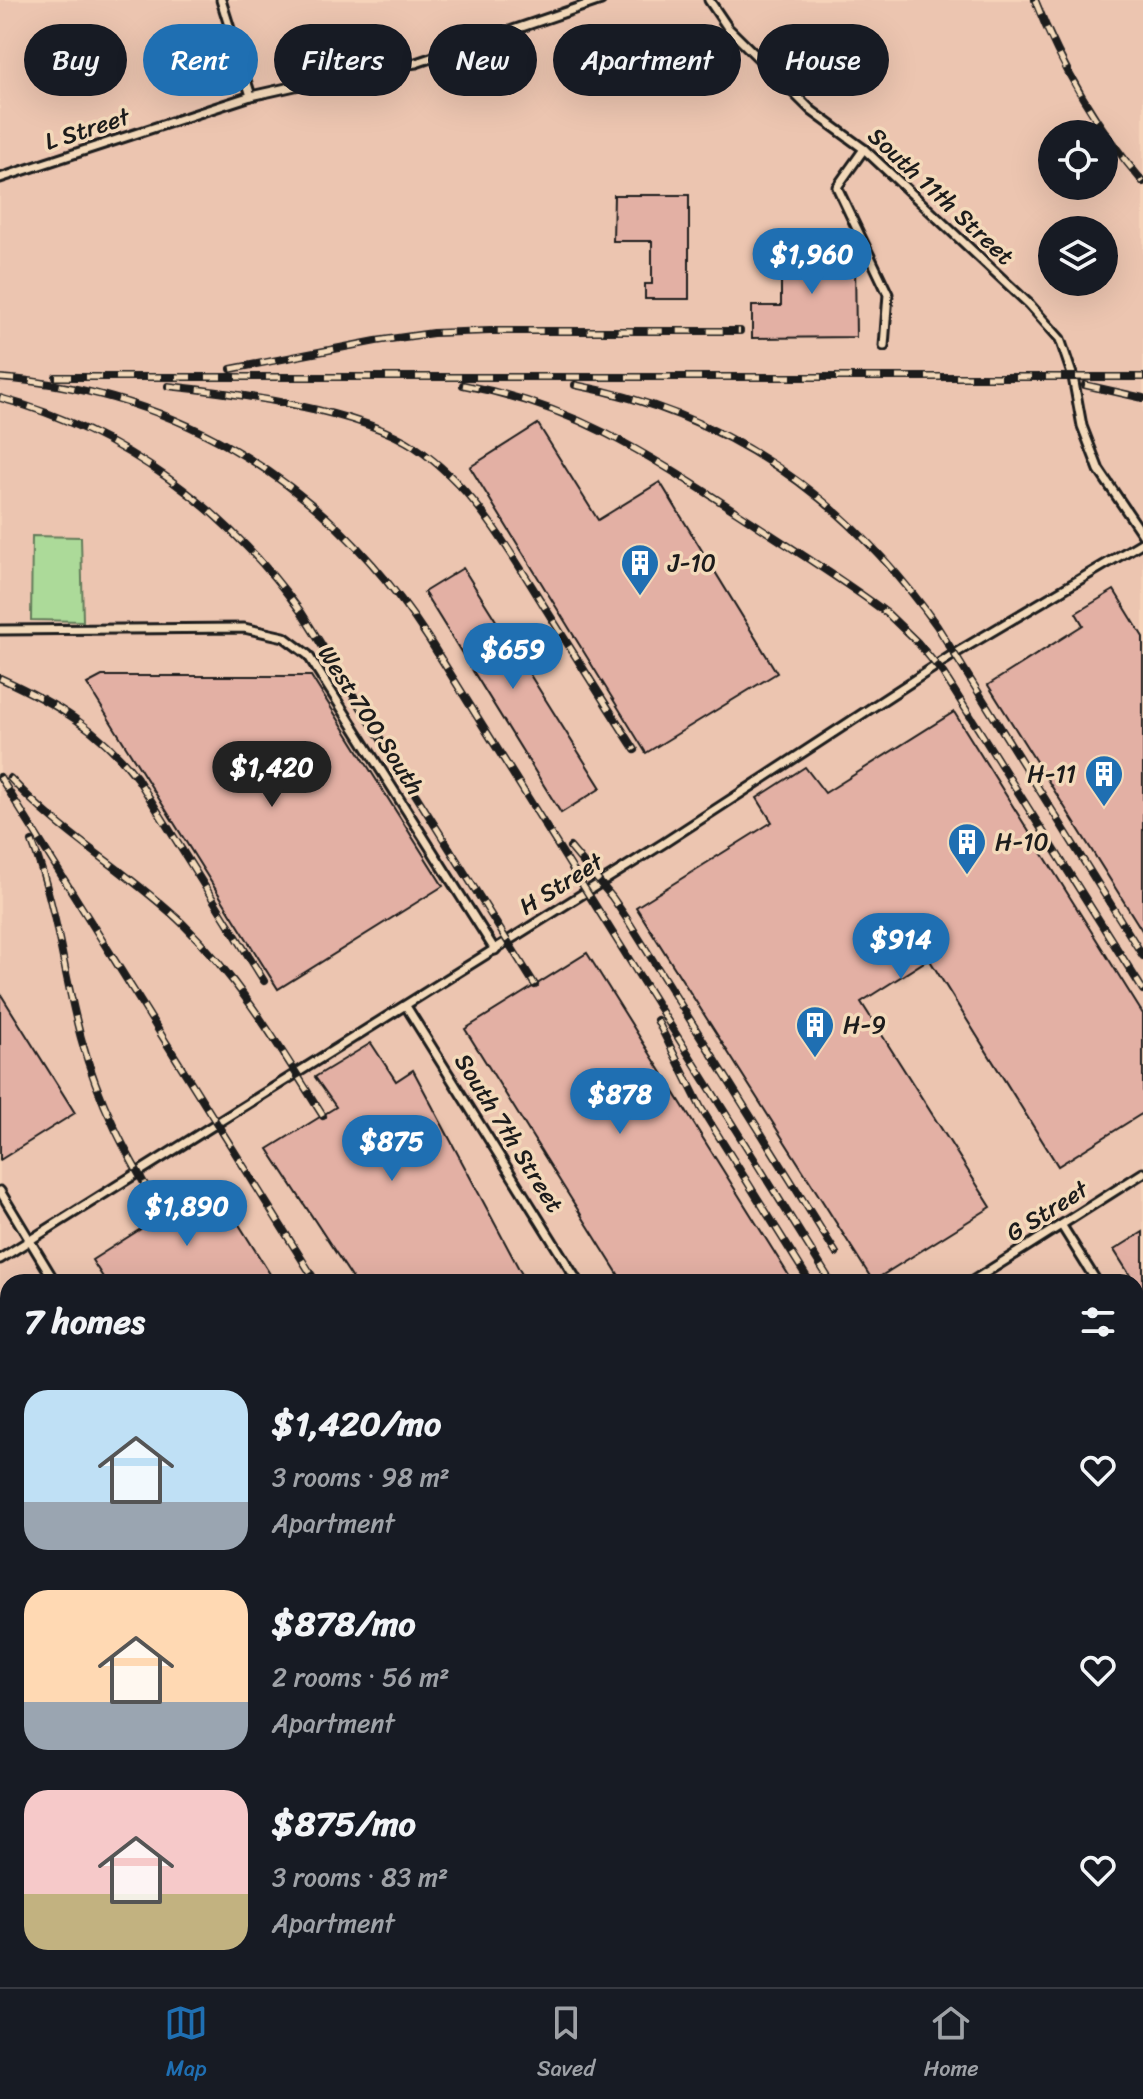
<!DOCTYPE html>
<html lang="en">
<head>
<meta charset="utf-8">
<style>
	:root { --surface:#171b24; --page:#20242c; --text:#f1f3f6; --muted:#9ea1a6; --line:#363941; --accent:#1f6fb2 }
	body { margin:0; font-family:Sriracha,sans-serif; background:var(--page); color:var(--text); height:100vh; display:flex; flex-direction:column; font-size:30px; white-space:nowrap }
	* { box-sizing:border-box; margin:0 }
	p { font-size:26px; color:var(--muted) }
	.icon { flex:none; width:44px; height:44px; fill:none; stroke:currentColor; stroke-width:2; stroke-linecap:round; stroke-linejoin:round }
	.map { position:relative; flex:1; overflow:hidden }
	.side { position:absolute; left:0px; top:1274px; width:1144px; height:714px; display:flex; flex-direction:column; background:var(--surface); border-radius:24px 24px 0 0; box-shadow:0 8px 32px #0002 }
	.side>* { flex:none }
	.banner { position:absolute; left:24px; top:24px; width:1096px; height:72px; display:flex; gap:16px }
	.fabs { position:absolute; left:1038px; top:120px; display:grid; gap:16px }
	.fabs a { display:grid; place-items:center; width:80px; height:80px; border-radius:50%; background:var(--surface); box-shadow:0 8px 32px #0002; font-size:40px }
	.price { position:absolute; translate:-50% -68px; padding:0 18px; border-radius:28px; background:var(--accent); color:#fff; font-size:26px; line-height:52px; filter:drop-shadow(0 2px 4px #0008) }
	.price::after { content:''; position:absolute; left:50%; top:48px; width:24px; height:18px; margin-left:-12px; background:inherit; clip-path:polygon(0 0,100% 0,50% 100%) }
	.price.active { background:#222; color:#fff }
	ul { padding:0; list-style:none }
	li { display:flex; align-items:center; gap:24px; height:200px; padding:0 24px }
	li span { display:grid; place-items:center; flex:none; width:224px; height:160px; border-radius:24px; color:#555 }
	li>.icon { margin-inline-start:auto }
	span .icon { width:96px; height:96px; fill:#fffc; stroke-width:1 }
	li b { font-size:34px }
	h2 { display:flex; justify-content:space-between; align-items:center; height:96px; padding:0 24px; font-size:34px }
	.pill { padding:0 28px; border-radius:36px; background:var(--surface); box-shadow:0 8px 32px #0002; font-size:28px; line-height:72px }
	.pill.active { background:var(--accent); color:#fff }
	.dock { display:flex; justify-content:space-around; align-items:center; height:112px; border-top:2px solid var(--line); background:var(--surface); font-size:22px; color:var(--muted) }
	.dock a { display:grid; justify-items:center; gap:4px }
	.dock .active { color:var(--accent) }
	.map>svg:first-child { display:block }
	.built { fill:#ecc5b0; fill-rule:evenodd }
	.green { fill:#acda99; stroke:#647b5a; stroke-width:2 }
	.building { fill:#e3b0a4; stroke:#1c1c1c; stroke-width:2 }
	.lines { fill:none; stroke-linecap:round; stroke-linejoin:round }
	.service-casing { stroke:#1c1c1c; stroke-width:13 }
	.service { stroke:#f3d9ba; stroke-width:7 }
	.rail-casing { stroke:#1c1c1c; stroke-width:8 }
	.rail { stroke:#f3d9ba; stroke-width:5; stroke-dasharray:15; stroke-linecap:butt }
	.labels { text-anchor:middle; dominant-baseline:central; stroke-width:7; stroke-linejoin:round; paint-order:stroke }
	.street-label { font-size:24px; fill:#1c1c1c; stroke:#f3d9ba }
	.poi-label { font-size:24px; fill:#1c1c1c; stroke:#f3d9ba; text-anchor:start }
</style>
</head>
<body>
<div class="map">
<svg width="1143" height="1987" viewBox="0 0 1143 1987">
	<rect width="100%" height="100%" fill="#f6d3b9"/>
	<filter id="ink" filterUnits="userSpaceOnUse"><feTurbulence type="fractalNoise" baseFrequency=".0125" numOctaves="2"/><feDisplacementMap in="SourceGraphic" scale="16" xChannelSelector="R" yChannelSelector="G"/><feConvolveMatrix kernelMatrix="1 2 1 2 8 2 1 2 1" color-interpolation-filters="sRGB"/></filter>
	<g filter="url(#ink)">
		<path class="built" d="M0,0H1143V1987H0ZM1052,134H1104V186H1052ZM1052,230H1104V282H1052ZM8,1282H1136V1980H8Z"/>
		<path class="green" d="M32,536L81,537L83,621L31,620Z"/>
		<g class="building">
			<path d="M614,195H689V299H645V284H652V241H613Z"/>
			<path d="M833,232L840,264H855L856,337L752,338V306H781V264H801L796,240Z"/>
			<path d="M538,424L598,520L660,482L777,673L646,753L470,467Z"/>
			<path d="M463,568L601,788L561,813L424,592Z"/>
			<path d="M1114,590L1143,637V932L988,685L1083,625L1076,613Z"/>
			<path d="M102,676H311L443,886L278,989L87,684Z"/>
			<path d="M954,712L1143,1014V1113L1058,1166L929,959L861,1002L991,1207L873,1281L636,907L772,822L757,798L805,767L825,793Z"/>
			<path d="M587,953L793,1282H623L465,1029Z"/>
			<path d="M0,993L75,1113L0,1160Z"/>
			<path d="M371,1043L396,1081L413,1070L526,1282H355L268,1149L336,1107L315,1077Z"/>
			<path d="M213,1183L275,1282H106L92,1260Z"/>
			<path d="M1143,1232V1296L1114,1250Z"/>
		</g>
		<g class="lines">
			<defs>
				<g id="service">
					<path d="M221,0L251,96"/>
					<path d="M709,0L728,28L812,111L864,149L1029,304L1060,339L1073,377L1082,426L1099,470L1143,535"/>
					<path d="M864,149L837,187L888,294L884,346"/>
					<path d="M0,178L251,96L366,70L416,63L601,0"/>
					<path d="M0,630L244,628L284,637L308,655L495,950"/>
					<path d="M406,1006L578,1282"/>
					<path d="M0,1191L55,1282"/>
					<path d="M1062,1226L1097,1282"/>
					<path d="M0,1259L664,843L954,654L1143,542"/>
					<path d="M971,1282L1143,1173"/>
					<path d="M1136,1345L1143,1356"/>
					<path d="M1136,1809L1143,1804"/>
					<path d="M0,1881L8,1876"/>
					<path d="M494,1980L498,1987"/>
					<path d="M1010,1980L1014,1987"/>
					<path d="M851,1987L862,1980"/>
				</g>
			</defs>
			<use href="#service" class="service-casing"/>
			<use href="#service" class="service"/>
			<defs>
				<g id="rail">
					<path d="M1035,0C1062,68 1096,127 1143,182"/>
					<path d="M231,369L376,341L433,333L490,331H740"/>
					<path d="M56,377H1143"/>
					<path d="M0,378C182,392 329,486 428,638L831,1282"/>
					<path d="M463,385C579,406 656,460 752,522C797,552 845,581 888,614L918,643L943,673L1143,990"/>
					<path d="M575,385C730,414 847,499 937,626L1143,956"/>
					<path d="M1085,385L1143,398"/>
					<path d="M168,386C235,393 360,410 415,447C474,487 507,547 544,606C574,654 604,702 635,750"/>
					<path d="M0,398C123,431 227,509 301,612L535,985"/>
					<path d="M0,678C55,703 100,729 137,778L264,981"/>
					<path d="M0,777L316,1282"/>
					<path d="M10,778C63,836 128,871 183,924C240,980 280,1048 323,1116"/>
					<path d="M32,842C57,906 63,972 81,1038C98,1102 128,1158 163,1215"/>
					<path d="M570,847L612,897L627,919L836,1253"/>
					<path d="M657,1020L701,1108L810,1282"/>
					<path d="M0,1566L8,1579"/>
					<path d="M0,1601L8,1614"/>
					<path d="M1136,1746L1143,1755"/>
					<path d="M1136,1769L1143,1781"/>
					<path d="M1136,1789L1143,1805"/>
					<path d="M237,1980L242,1987"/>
					<path d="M753,1980L757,1987"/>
					<path d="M768,1980L774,1987"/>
				</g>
			</defs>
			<use href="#rail" class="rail-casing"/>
			<use href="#rail" class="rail"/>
		</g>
	</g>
	<defs>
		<symbol id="building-pin" viewBox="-11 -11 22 30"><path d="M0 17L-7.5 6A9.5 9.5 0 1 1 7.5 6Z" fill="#1f6fb2" stroke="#f3d9ba"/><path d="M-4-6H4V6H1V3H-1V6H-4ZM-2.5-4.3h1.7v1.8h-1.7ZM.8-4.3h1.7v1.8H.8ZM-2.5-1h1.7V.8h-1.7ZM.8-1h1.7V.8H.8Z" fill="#fff"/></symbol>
	</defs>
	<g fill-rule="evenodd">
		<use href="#building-pin" x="618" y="541" width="44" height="60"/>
		<use href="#building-pin" x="1082" y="752" width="44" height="60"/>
		<use href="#building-pin" x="945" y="820" width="44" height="60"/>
		<use href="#building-pin" x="793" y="1003" width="44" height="60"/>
	</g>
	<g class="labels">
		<g class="street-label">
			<text transform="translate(87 129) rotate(-18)">L Street</text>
			<text transform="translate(941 196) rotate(43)">South 11th Street</text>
			<text transform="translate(371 720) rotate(57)">West 700 South</text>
			<text transform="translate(561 884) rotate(-32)">H Street</text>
			<text transform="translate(509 1133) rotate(58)">South 7th Street</text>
			<text transform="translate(1047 1211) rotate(-32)">G Street</text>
		</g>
		<g class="poi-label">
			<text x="668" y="563">J-10</text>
			<text x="1076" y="774" text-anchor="end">H-11</text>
			<text x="995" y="842">H-10</text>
			<text x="843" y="1025">H-9</text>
		</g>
	</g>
</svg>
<div class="fabs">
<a><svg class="icon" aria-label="locate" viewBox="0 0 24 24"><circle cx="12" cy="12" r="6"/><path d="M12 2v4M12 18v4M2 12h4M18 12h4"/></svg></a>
<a><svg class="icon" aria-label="layers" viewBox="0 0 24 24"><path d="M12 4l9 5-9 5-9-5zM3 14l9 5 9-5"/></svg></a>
</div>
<b class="price" style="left:812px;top:296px">$1,960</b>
<b class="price" style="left:513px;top:691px">$659</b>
<b class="price active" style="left:272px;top:809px">$1,420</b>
<b class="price" style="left:901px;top:981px">$914</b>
<b class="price" style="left:620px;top:1136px">$878</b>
<b class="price" style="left:392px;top:1183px">$875</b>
<b class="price" style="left:187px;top:1248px">$1,890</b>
<div class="banner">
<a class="pill">Buy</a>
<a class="pill active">Rent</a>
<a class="pill">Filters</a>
<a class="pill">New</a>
<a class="pill">Apartment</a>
<a class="pill">House</a>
</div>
<section class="side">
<h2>7 homes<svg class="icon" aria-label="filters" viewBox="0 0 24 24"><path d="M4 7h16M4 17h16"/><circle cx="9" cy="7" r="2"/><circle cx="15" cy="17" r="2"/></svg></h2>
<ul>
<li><span style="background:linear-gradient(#bfe0f5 70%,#9aa5b1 0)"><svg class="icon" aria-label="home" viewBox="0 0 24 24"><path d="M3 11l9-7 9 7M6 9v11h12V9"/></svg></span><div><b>$1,420/mo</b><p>3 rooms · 98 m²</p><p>Apartment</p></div><svg class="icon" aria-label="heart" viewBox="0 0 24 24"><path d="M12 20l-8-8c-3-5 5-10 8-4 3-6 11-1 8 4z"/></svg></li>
<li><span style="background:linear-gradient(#ffd9b3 70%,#9aa5b1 0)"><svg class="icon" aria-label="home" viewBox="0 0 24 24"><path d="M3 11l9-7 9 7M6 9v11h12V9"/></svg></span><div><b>$878/mo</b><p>2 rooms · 56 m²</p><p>Apartment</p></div><svg class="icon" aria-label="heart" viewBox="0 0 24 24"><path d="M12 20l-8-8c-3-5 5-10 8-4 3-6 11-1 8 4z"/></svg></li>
<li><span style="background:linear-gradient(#f6c9c9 65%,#c2b280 0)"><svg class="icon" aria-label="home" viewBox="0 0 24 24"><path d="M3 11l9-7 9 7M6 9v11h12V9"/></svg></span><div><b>$875/mo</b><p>3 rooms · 83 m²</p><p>Apartment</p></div><svg class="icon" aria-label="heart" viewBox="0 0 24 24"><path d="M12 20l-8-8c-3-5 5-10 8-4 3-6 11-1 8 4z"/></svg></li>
</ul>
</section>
</div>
<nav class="dock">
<a class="active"><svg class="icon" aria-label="map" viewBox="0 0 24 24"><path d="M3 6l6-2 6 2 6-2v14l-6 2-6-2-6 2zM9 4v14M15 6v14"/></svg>Map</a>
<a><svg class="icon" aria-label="saved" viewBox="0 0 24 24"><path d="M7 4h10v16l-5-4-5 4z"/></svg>Saved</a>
<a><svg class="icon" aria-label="home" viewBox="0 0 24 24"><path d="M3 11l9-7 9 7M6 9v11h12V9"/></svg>Home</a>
</nav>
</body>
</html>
